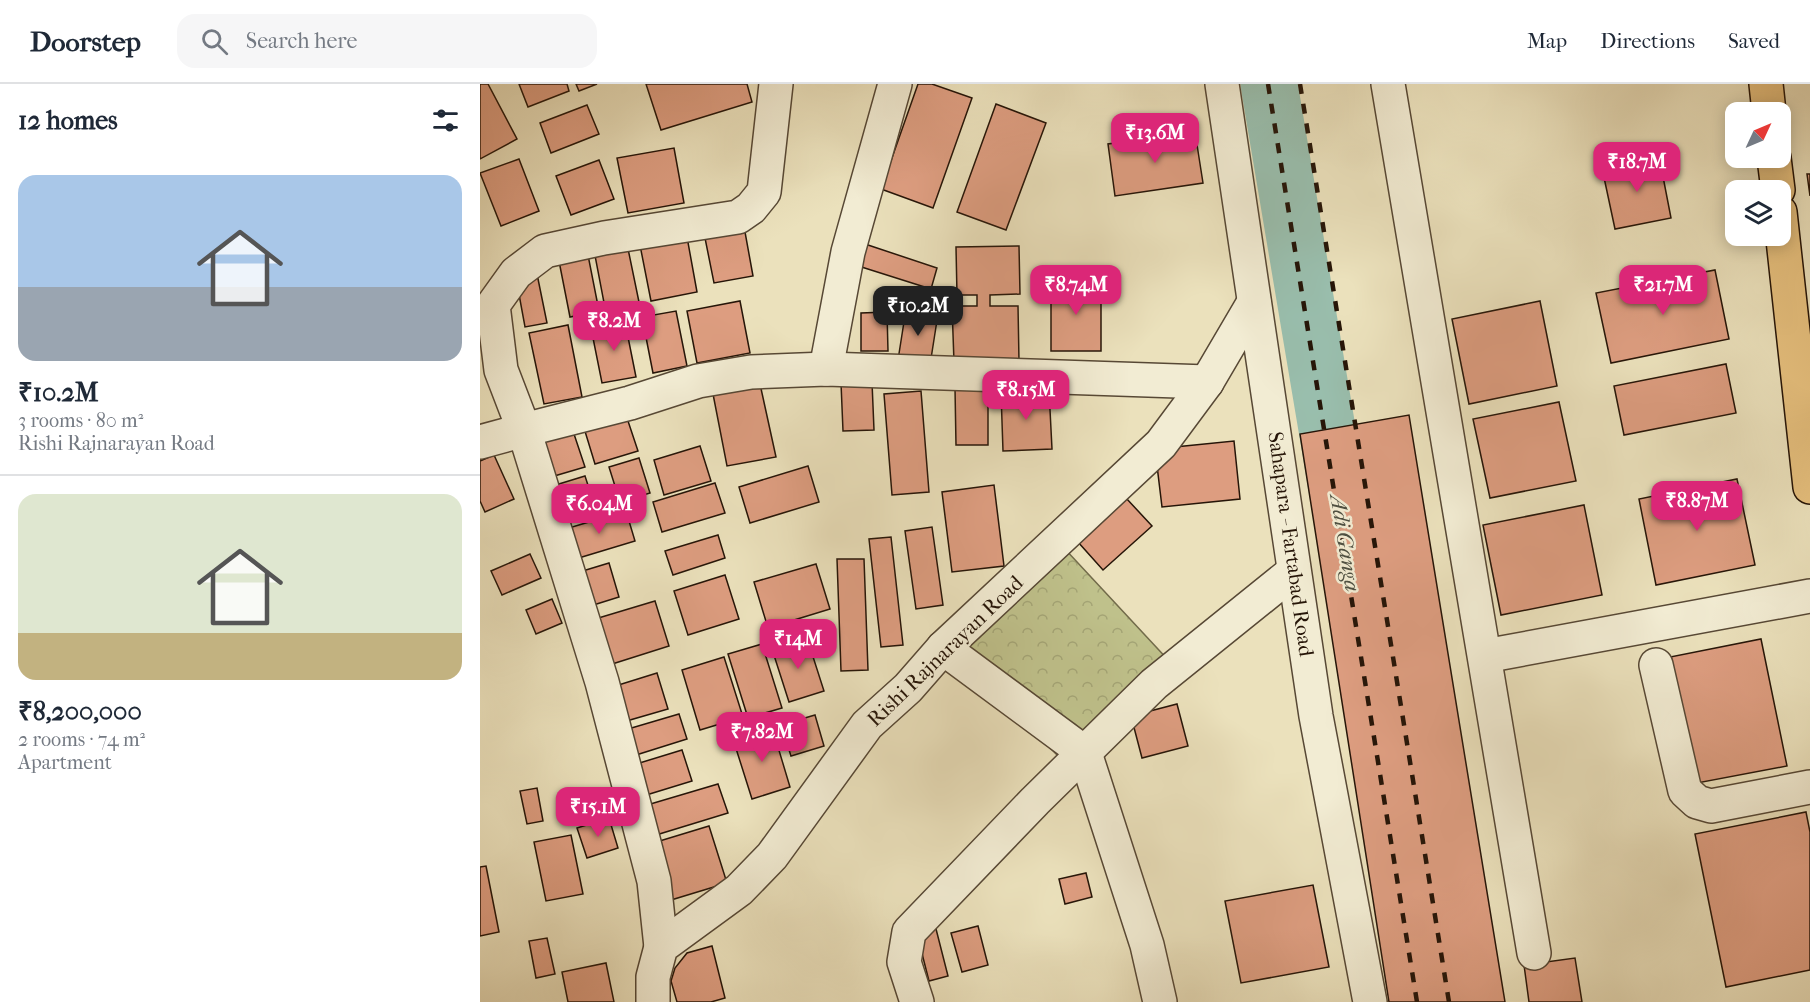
<!DOCTYPE html>
<html lang="en">
<head>
<meta charset="utf-8">
<style>
	:root { --surface:#fff; --page:#f6f6f7; --text:#1f2937; --muted:#747a83; --line:#e0e1e3; --accent:#db2777 }
	body { margin:0; font-family:"IM FELL French Canon",serif; background:var(--page); color:var(--text); height:100vh; display:flex; flex-direction:column; font-size:22px; white-space:nowrap }
	* { box-sizing:border-box; margin:0 }
	p { font-size:20px; color:var(--muted) }
	.icon { flex:none; width:33px; height:33px; fill:none; stroke:currentColor; stroke-width:2; stroke-linecap:round; stroke-linejoin:round }
	.map { position:relative; flex:1; overflow:hidden }
	.details { display:flex; flex-direction:column; background:var(--surface); width:480px }
	.details>* { flex:none }
	.needle { width:39px; rotate:46deg }
	.tools { position:absolute; left:1245px; top:18px; display:grid; gap:12px }
	.tools a { display:grid; place-items:center; width:66px; height:66px; border-radius:12px; background:var(--surface); box-shadow:0 3px 15px #0003; font-size:30px }
	.price { position:absolute; translate:-50% -51px; padding:0 14px; border-radius:12px; background:var(--accent); color:#fff; font-size:20px; line-height:39px; filter:drop-shadow(0 2px 3px #0008) }
	.price::after { content:''; position:absolute; left:50%; top:36px; width:18px; height:14px; margin-left:-9px; background:inherit; clip-path:polygon(0 0,100% 0,50% 100%) }
	.price.current { background:#222; color:#fff }
	ul { padding:0; list-style:none }
	li { display:grid; align-content:center; gap:12px; height:318px; padding:0 18px }
	li+li { border-top:2px solid var(--line) }
	li span { display:grid; place-items:center; height:186px; border-radius:18px; color:#555 }
	li>.icon { margin-inline-start:auto }
	span .icon { width:108px; height:108px; fill:#fffc; stroke-width:1 }
	li b { font-size:26px }
	h2 { display:flex; justify-content:space-between; align-items:center; height:72px; padding:0 18px; font-size:26px }
	header { display:flex; align-items:center; gap:36px; box-sizing:border-box; height:84px; padding:0 30px; background:var(--surface); border-bottom:2px solid var(--line) }
	header strong { font-size:28px }
	nav { display:flex; gap:33px; margin-inline-start:auto; font-size:21px }
	.search { width:420px; height:54px; background:var(--page); display:flex; align-items:center; gap:15px; box-sizing:border-box; padding:0 21px; border-radius:18px; color:var(--muted); font-size:22px }
	main { display:flex; flex:1; min-height:0 }
	.map>svg:first-child { display:block }
	.park { fill:url(#park-crowns); stroke:#726b4a; stroke-width:1.5 }
	.lines { fill:none; stroke-linecap:round; stroke-linejoin:round }
	.river { stroke:#99bead; stroke-width:57 }
	.building { fill:#dd9d80; stroke:#261508; stroke-width:1.5 }
	.minor-casing { stroke:#574835; stroke-width:36 }
	.major-casing { stroke:#261508; stroke-width:36 }
	.minor { stroke:#f2ecd3; stroke-width:33 }
	.major { stroke:#e6c07e; stroke-width:33 }
	.rail { stroke:#261508; stroke-width:4.5; stroke-dasharray:10 10; stroke-linecap:butt }
	.labels { text-anchor:middle; dominant-baseline:central; stroke-width:5; stroke-linejoin:round; paint-order:stroke }
	.street-label { font-size:21px; fill:#261508; stroke:#f2ecd3 }
	.water-label { font-size:22px; font-style:italic; fill:#4e5042; stroke:#f2ecd3 }
</style>
</head>
<body>
<header>
<strong>Doorstep</strong>
<div class="search"><svg class="icon" aria-label="search" viewBox="0 0 24 24"><circle cx="10" cy="10" r="6"/><path d="M15 15l6 6"/></svg>Search here</div>
<nav><a>Map</a><a>Directions</a><a>Saved</a></nav>
</header>
<main>
<section class="details">
<h2>12 homes<svg class="icon" aria-label="filters" viewBox="0 0 24 24"><path d="M4 7h16M4 17h16"/><circle cx="9" cy="7" r="2"/><circle cx="15" cy="17" r="2"/></svg></h2>
<ul>
<li><span style="background:linear-gradient(#a9c7e8 60%,#9aa5b1 0)"><svg class="icon" aria-label="home" viewBox="0 0 24 24"><path d="M3 11l9-7 9 7M6 9v11h12V9"/></svg></span><div><b>₹10.2M</b><p>3 rooms · 80 m²</p><p>Rishi Rajnarayan Road</p></div></li>
<li><span style="background:linear-gradient(#dfe7d0 75%,#c2b280 0)"><svg class="icon" aria-label="home" viewBox="0 0 24 24"><path d="M3 11l9-7 9 7M6 9v11h12V9"/></svg></span><div><b>₹8,200,000</b><p>2 rooms · 74 m²</p><p>Apartment</p></div></li>
</ul>
</section>
<div class="map">
<svg width="1330" height="918" viewBox="0 0 1330 918">
	<defs>
		<pattern id="park-crowns" width="20" height="18" patternUnits="userSpaceOnUse" patternTransform="scale(1.5)"><rect width="20" height="18" fill="#bfc18b"/><path d="M2 6a3 3 0 1 1 6 0M12 15a3 3 0 1 1 6 0" fill="none" stroke="#a4a576"/></pattern>
	</defs>
	<rect width="100%" height="100%" fill="#ebe1bc"/>
	<filter id="stains"><feTurbulence type="fractalNoise" baseFrequency=".00333" numOctaves="4"/><feColorMatrix values="0 0 0 0 .2 0 0 0 0 .09 0 0 0 0 .02 0 0 0 .5 -.17"/></filter>
	<radialGradient id="worn" r=".72"><stop offset=".6" stop-color="#630" stop-opacity="0"/><stop offset="1" stop-color="#630" stop-opacity=".3"/></radialGradient>
	<path class="park" d="M584,464L690,578L584,678L474,567Z"/>
	<g class="lines">
		<path class="river" d="M789,0L860,422"/>
	</g>
	<g class="building">
		<path d="M0,0H8L37,55L0,75Z"/>
		<path d="M39,0H87L89,7L48,23Z"/>
		<path d="M96,0H117L99,7Z"/>
		<path d="M166,0H267L272,18L181,46Z"/>
		<path d="M438,0H452L492,14L453,124L401,105Z"/>
		<path d="M516,20L566,39L526,146L477,128Z"/>
		<path d="M107,21L119,50L71,69L60,39Z"/>
		<path d="M715,48L723,99L635,112L628,60Z"/>
		<path d="M194,64L204,119L148,129L137,74Z"/>
		<path d="M1179,72L1191,134L1135,145L1122,84Z"/>
		<path d="M39,75L59,127L21,142L0,89Z"/>
		<path d="M119,76L134,115L91,131L76,92Z"/>
		<path d="M1327,90H1330V112Z"/>
		<path d="M263,137L273,192L234,199L223,144Z"/>
		<path d="M205,142L217,208L171,217L158,151Z"/>
		<path d="M146,155L159,218L125,224L113,161Z"/>
		<path d="M379,158L457,184L451,205L372,180Z"/>
		<path d="M539,162L540,210L510,211V222H538L539,277L474,278L472,222H497V211H477L476,163Z"/>
		<path d="M107,166L119,227L90,233L78,172Z"/>
		<path d="M1235,186L1249,255L1131,279L1116,209Z"/>
		<path d="M57,190L67,239L45,243L36,194Z"/>
		<path d="M571,196L621,197V267H571Z"/>
		<path d="M260,217L270,269L217,279L207,227Z"/>
		<path d="M1060,217L1077,302L989,320L972,235Z"/>
		<path d="M426,225L458,230L450,281L418,276Z"/>
		<path d="M196,227L207,282L173,289L162,233Z"/>
		<path d="M407,228L408,267H381V229Z"/>
		<path d="M145,238L156,293L122,299L111,244Z"/>
		<path d="M88,241L102,313L64,320L49,249Z"/>
		<path d="M1246,280L1256,329L1144,351L1134,302Z"/>
		<path d="M392,298L394,346L363,347L361,299Z"/>
		<path d="M280,300L296,373L247,382L233,310Z"/>
		<path d="M475,304H508V361H476Z"/>
		<path d="M569,306L572,365L523,367L521,308Z"/>
		<path d="M441,307L449,408L412,411L404,310Z"/>
		<path d="M1079,318L1096,397L1010,414L993,335Z"/>
		<path d="M146,331L158,367L115,380L104,344Z"/>
		<path d="M929,331L1025,918H909L820,350Z"/>
		<path d="M92,344L105,383L64,395L52,356Z"/>
		<path d="M754,357L760,415L682,423L675,365Z"/>
		<path d="M220,362L231,397L184,411L174,376Z"/>
		<path d="M14,371L34,415L5,428L0,417V377Z"/>
		<path d="M159,374L170,409L140,418L129,383Z"/>
		<path d="M328,382L339,418L270,439L259,403Z"/>
		<path d="M105,392L115,423L79,434L69,403Z"/>
		<path d="M1257,395L1275,481L1176,501L1159,415Z"/>
		<path d="M235,399L245,429L182,448L173,418Z"/>
		<path d="M514,401L524,482L472,488L462,408Z"/>
		<path d="M646,414L672,442L623,486L598,458Z"/>
		<path d="M1104,421L1122,511L1021,531L1003,441Z"/>
		<path d="M146,427L155,457L92,476L82,446Z"/>
		<path d="M452,443L463,521L436,525L425,447Z"/>
		<path d="M238,451L245,474L193,491L185,467Z"/>
		<path d="M411,453L423,561L401,563L389,455Z"/>
		<path d="M50,470L61,494L22,511L11,487Z"/>
		<path d="M357,475H384L388,586L361,587Z"/>
		<path d="M129,479L139,513L107,523L96,489Z"/>
		<path d="M336,480L350,525L288,544L274,498Z"/>
		<path d="M245,491L259,535L208,551L194,507Z"/>
		<path d="M72,515L82,539L56,550L46,526Z"/>
		<path d="M175,517L189,562L129,581L115,535Z"/>
		<path d="M327,554L344,607L309,618L292,565Z"/>
		<path d="M1281,555L1307,682L1212,700L1185,574Z"/>
		<path d="M282,560L302,624L268,634L248,570Z"/>
		<path d="M244,573L263,633L220,646L202,586Z"/>
		<path d="M177,589L188,625L143,638L132,603Z"/>
		<path d="M697,620L708,662L662,674L651,632Z"/>
		<path d="M199,630L207,655L156,671L148,645Z"/>
		<path d="M335,631L344,662L311,672L301,641Z"/>
		<path d="M292,643L310,703L272,715L253,655Z"/>
		<path d="M202,666L212,697L163,712L153,681Z"/>
		<path d="M238,700L248,729L176,751L167,721Z"/>
		<path d="M57,704L63,737L47,740L40,707Z"/>
		<path d="M1326,728L1330,748V886L1246,903L1215,750Z"/>
		<path d="M129,734L138,764L107,774L97,744Z"/>
		<path d="M229,742L247,799L191,816L173,759Z"/>
		<path d="M91,751L103,810L66,817L54,758Z"/>
		<path d="M6,782L19,848L0,852V783Z"/>
		<path d="M606,789L612,813L585,820L579,795Z"/>
		<path d="M833,801L849,883L761,899L745,817Z"/>
		<path d="M455,841L468,892L449,897L436,846Z"/>
		<path d="M498,842L508,881L482,888L471,849Z"/>
		<path d="M67,854L75,890L56,894L49,857Z"/>
		<path d="M232,862L245,914L231,918H197L191,897L195,884L207,869Z"/>
		<path d="M1095,874L1102,918H1049L1044,881Z"/>
		<path d="M126,879L134,918H88L82,888Z"/>
	</g>
	<g class="lines">
		<defs>
			<g id="minor">
				<path d="M742,0L836,632L890,918"/>
				<path d="M908,0L1054,869"/>
				<path d="M346,285L368,168L415,0"/>
				<path d="M0,358L44,346L21,286L13,221L36,189L65,167L124,154L258,133L271,124L284,108L296,0"/>
				<path d="M463,564L605,669L667,861L680,918"/>
				<path d="M1005,572L1330,512"/>
				<path d="M1176,581L1205,707L1217,718L1231,722L1330,703"/>
				<path d="M181,863L174,797L122,598L44,346L150,319L218,297L271,288L346,285L727,298"/>
				<path d="M173,918V893L181,863L259,806L292,772L387,641L428,604L463,564L681,360L727,298L774,218"/>
				<path d="M437,918L424,878L429,848L555,717L674,600L813,488"/>
			</g>
			<g id="major">
				<path d="M1286,0L1289,28"/>
				<path d="M1294,74L1298,106"/>
				<path d="M1300,128L1330,403"/>
			</g>
		</defs>
		<use href="#minor" class="minor-casing"/>
		<use href="#major" class="major-casing"/>
		<use href="#minor" class="minor"/>
		<use href="#major" class="major"/>
		<g class="rail">
			<path d="M788,0L937,918"/>
			<path d="M820,0L969,918"/>
		</g>
	</g>
	<g class="labels">
		<g class="street-label">
			<text transform="translate(811 460) rotate(82)">Sahapara - Fartabad Road</text>
			<text transform="translate(465 567) rotate(-44)">Rishi Rajnarayan Road</text>
		</g>
		<g class="water-label">
			<text transform="translate(865 459) rotate(81)">Adi Ganga</text>
		</g>
	</g>
	<rect width="100%" height="100%" filter="url(#stains)"/>
	<rect width="100%" height="100%" fill="url(#worn)"/>
</svg>
<div class="tools">
<a><svg class="needle" viewBox="-14 -14 28 28"><path d="M0-13l5 13h-10z" fill="#e53935"/><path d="M0 13l5-13h-10z" fill="#747a83"/></svg></a>
<a><svg class="icon" aria-label="layers" viewBox="0 0 24 24"><path d="M12 4l9 5-9 5-9-5zM3 14l9 5 9-5"/></svg></a>
</div>
<b class="price" style="left:675px;top:80px">₹13.6M</b>
<b class="price" style="left:1157px;top:109px">₹18.7M</b>
<b class="price" style="left:596px;top:232px">₹8.74M</b>
<b class="price" style="left:1183px;top:232px">₹21.7M</b>
<b class="price current" style="left:438px;top:253px">₹10.2M</b>
<b class="price" style="left:134px;top:268px">₹8.2M</b>
<b class="price" style="left:546px;top:337px">₹8.15M</b>
<b class="price" style="left:1217px;top:448px">₹8.87M</b>
<b class="price" style="left:119px;top:451px">₹6.04M</b>
<b class="price" style="left:318px;top:586px">₹14M</b>
<b class="price" style="left:282px;top:679px">₹7.82M</b>
<b class="price" style="left:118px;top:754px">₹15.1M</b>
</div>
</main>
</body>
</html>
